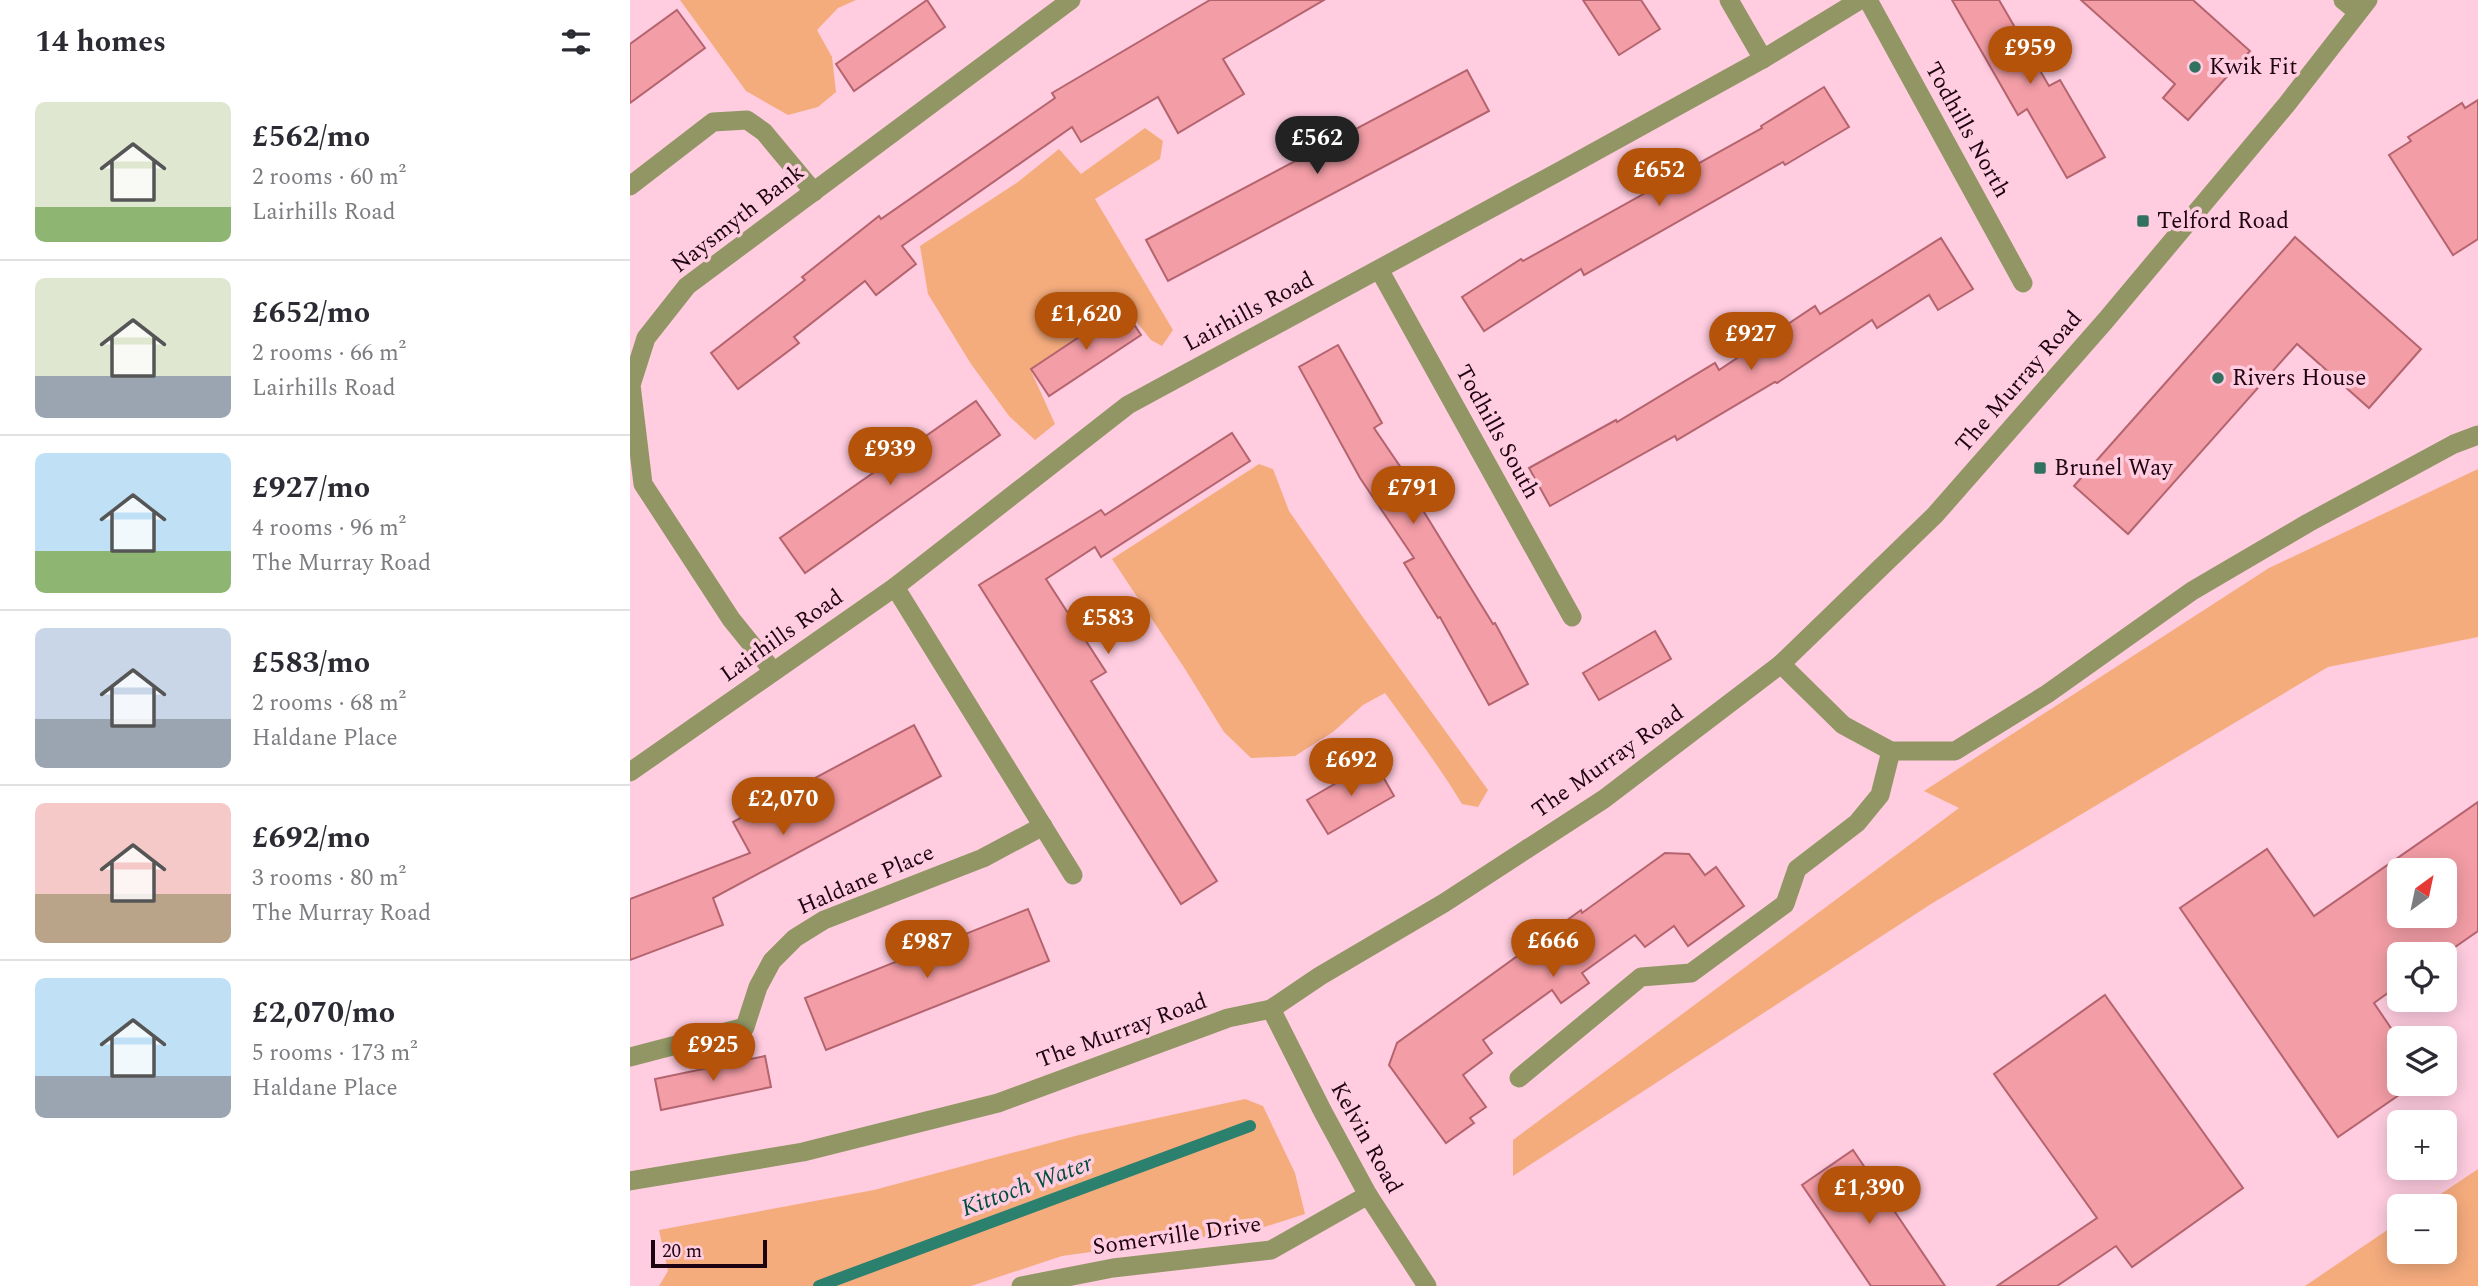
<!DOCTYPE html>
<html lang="en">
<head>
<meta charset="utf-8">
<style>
	:root { --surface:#fff; --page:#f7f7f7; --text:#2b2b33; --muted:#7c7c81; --line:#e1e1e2; --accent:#b45309 }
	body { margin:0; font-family:Spectral,serif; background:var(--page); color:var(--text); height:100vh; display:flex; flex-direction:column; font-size:26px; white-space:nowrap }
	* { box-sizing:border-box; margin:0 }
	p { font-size:23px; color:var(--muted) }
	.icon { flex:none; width:38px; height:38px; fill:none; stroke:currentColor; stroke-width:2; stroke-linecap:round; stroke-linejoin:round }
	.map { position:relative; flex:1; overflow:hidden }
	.drawer { display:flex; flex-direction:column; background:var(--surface); width:630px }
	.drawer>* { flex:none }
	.needle { width:46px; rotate:33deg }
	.tools { position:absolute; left:1757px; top:858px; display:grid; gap:14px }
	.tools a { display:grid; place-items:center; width:70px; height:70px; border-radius:10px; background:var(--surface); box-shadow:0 4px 18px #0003; font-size:35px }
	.scale { position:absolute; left:21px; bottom:18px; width:116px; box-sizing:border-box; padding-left:7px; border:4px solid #1e0411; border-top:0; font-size:19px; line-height:24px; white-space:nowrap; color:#1e0411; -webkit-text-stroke:5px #ffcce0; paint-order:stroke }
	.price { position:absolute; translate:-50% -60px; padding:0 16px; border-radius:24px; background:var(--accent); color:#fff; font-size:23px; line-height:46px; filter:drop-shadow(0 2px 4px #0008) }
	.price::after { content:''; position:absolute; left:50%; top:42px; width:21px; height:16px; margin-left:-10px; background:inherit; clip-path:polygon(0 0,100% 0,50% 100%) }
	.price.on { background:#222; color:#fff }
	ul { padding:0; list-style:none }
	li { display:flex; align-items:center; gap:21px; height:175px; padding:0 35px }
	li+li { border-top:2px solid var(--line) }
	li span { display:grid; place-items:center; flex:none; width:196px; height:140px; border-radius:10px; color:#555 }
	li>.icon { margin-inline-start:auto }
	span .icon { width:84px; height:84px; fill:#fffc; stroke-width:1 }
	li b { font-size:30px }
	h2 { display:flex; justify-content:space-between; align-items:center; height:84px; padding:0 35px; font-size:30px }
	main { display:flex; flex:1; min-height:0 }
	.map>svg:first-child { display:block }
	.green { fill:#f5ac7d }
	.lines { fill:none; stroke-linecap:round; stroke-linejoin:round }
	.stream { stroke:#2b816e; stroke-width:12 }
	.building { fill:#f39da6; stroke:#b4646e; stroke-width:2; fill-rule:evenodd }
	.minor { stroke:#919664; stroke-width:19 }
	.tertiary { stroke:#919664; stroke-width:19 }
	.poi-dot { fill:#317160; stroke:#ffcce0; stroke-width:2.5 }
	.labels { text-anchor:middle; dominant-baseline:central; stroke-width:7; stroke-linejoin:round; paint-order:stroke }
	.poi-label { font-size:23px; fill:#1e0411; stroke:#ffcce0; text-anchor:start }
	.street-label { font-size:23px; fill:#1e0411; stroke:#ffcce0 }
	.water-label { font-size:24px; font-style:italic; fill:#004e3e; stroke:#ffcce0 }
</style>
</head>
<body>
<main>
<section class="drawer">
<h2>14 homes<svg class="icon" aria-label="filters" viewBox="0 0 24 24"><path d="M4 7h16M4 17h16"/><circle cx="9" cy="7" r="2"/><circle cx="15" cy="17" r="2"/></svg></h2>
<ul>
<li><span style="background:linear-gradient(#dfe7d0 75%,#8fb573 0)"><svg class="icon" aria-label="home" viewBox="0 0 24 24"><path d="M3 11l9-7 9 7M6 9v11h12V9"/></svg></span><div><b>£562/mo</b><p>2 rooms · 60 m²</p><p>Lairhills Road</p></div></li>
<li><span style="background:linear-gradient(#dfe7d0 70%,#9aa5b1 0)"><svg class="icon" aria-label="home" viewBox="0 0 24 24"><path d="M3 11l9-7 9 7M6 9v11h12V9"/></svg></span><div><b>£652/mo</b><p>2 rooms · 66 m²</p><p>Lairhills Road</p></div></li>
<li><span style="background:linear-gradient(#bfe0f5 70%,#8fb573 0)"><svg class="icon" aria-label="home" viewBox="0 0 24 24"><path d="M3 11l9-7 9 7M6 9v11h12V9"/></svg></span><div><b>£927/mo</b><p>4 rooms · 96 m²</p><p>The Murray Road</p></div></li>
<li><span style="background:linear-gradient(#c9d6e8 65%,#9aa5b1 0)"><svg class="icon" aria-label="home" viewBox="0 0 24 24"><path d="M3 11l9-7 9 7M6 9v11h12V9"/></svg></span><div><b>£583/mo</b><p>2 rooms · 68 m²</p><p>Haldane Place</p></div></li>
<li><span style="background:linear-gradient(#f6c9c9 65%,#b9a48a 0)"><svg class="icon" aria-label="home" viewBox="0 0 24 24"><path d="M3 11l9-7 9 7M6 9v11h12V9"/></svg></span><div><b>£692/mo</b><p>3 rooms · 80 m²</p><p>The Murray Road</p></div></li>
<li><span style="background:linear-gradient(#bfe0f5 70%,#9aa5b1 0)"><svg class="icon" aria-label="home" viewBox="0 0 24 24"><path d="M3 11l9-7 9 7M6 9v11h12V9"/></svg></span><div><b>£2,070/mo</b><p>5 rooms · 173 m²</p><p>Haldane Place</p></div></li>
</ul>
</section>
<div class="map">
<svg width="1848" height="1286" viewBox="0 0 1848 1286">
	<rect width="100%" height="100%" fill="#ffcce0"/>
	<g class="green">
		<path d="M50,0H226L208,8L187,30L202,57L206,92L188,107L158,115L116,91Z"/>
		<path d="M515,128L533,141L530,159L465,199L543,330L532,346L521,340L494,306L402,373L425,424L405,440L379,416L341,364L298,294L290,246L388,182L429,149L451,174Z"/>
		<path d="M629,464L643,469L659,511L732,616L858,790L848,807L832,804C809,766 782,730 755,693L733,705L703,732L665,756L621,758L594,732L555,669L482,559Z"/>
		<path d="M1848,469V637L1698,667L1301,904L883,1176V1140L1329,808L1294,791L1639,568Z"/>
		<path d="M615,1099L633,1106L665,1173L675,1214L600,1238L569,1237L432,1256L341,1286H29L38,1271L29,1230L244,1190L449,1135Z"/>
		<path d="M1848,1169V1286H1675L1769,1222V1251H1815V1206H1793Z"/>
	</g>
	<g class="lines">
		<path class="stream" d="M189,1286L620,1126"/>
	</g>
	<g class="building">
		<path d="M297,0L315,27L224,91L206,64Z"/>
		<path d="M580,0H694L593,59L614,94L548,133L528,97L451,142L442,127L272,246L286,264L246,295L235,281L164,337L169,343L108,389L81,353L175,280L172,277L249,216L251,219L425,98L422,93Z"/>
		<path d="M953,0H1011L1030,29L989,55Z"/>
		<path d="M1322,0H1369L1419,86L1430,80L1475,157L1437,178L1397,109L1388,115Z"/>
		<path d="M1451,0H1563L1620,51L1558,120L1533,98L1545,84Z"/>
		<path d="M47,10L75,48L0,103V44Z"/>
		<path d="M837,70L859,111L538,281L516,240Z"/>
		<path d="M1194,87L1219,127L1155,165L1153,162L954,275L951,269L854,331L832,297L891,259L893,261L1132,128L1131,126Z"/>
		<path d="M1848,100V239L1823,255L1759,155L1781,141L1778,137L1832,103L1835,108Z"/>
		<path d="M1665,237L1791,349L1739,408L1667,344L1498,534L1444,486Z"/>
		<path d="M1311,238L1343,289L1308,310L1299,295L1247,328L1242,320L1147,383L1145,382L1047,440L1045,436L920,506L899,468L986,420L987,422L1085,363L1089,370L1185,306L1190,314Z"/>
		<path d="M493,308L511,335L419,396L401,369Z"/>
		<path d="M708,345L752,423L744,428L799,509L794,512L863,624L865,623L898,684L859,705L810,617L808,618L774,563L784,558L730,478L669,367Z"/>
		<path d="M346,401L370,435L175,573L150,538Z"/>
		<path d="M602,433L620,461L471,557L465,547L416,579L476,672L461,681L587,881L551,904L349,585L471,510L475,515Z"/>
		<path d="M1025,631L1041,659L969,700L953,673Z"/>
		<path d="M284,725L311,776L83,898L93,925L0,960V899L120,853L103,822Z"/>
		<path d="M744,761L764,796L698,834L677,800Z"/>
		<path d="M1848,802V931L1815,954H1769V985L1744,1003L1769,1040V1095L1708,1137L1550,908L1637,849L1684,916ZM1769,870H1815V915H1769Z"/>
		<path d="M1035,853L1059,854L1075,875L1086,867L1114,906L1058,946L1044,926L1015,947L1005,935L952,973L959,983L931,1003L922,990L853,1040L862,1053L833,1075L856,1107L840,1118L844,1123L816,1143L759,1065L767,1043L951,910L952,913Z"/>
		<path d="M398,909L419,961L196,1050L175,998Z"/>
		<path d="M1475,995L1613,1188L1502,1267L1486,1246L1427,1286H1367L1467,1218L1364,1074Z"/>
		<path d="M135,1056L141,1087L31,1110L25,1079Z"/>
		<path d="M1223,1150L1315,1286H1241L1172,1185Z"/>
	</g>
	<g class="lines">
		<g class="minor">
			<path d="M1099,0L1133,59"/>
			<path d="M1238,0L1393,283"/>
			<path d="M1713,0L1728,12"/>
			<path d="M0,186L83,122L117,120L134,132L184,192"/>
			<path d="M750,271L942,617"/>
			<path d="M265,587L443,875"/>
			<path d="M1151,664L1213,725L1261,751H1325L1417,694L1562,591L1678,523L1824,444L1848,435"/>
			<path d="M143,671L101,619L13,484L1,385L16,338L57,286L441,0"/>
			<path d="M0,772L265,587L498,405L930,171L1133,59L1230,0"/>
			<path d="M0,1057L115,1027L128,987L142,961L165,938L194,920L353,858L413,826"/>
			<path d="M889,1078L1011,977L1061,973L1155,904L1167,869L1227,823L1250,795L1261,751"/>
			<path d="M391,1286L483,1268L641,1250L738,1195"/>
		</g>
		<g class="tertiary">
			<path d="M641,1009L693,1112L738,1195L797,1286"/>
			<path d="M0,1181L173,1152L368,1103L598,1018L641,1009L690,976L814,903L974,799L1151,664L1305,515L1476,320L1657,104L1738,0"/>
		</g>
	</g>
	<g class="poi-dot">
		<circle cx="1565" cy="67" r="7"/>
		<rect x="1506" y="214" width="14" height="14" rx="3.5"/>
		<circle cx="1588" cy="378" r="7"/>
		<rect x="1403" y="461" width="14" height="14" rx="3.5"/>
	</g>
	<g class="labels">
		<g class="poi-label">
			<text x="1579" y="67">Kwik Fit</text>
			<text x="1527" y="221">Telford Road</text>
			<text x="1602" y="378">Rivers House</text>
			<text x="1424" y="468">Brunel Way</text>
		</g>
		<g class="street-label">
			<text transform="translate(1337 130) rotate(61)">Todhills North</text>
			<text transform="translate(108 219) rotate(-38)">Naysmyth Bank</text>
			<text transform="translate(619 312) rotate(-28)">Lairhills Road</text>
			<text transform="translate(1389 382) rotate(-49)">The Murray Road</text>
			<text transform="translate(867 432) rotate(61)">Todhills South</text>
			<text transform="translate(152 636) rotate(-35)">Lairhills Road</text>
			<text transform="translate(978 762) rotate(-35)">The Murray Road</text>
			<text transform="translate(236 880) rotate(-23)">Haldane Place</text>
			<text transform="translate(492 1031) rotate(-20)">The Murray Road</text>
			<text transform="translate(736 1138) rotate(61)">Kelvin Road</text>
			<text transform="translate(547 1236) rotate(-8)">Somerville Drive</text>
		</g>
		<g class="water-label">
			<text transform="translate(397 1186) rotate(-20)">Kittoch Water</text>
		</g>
	</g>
</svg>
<div class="tools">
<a><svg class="needle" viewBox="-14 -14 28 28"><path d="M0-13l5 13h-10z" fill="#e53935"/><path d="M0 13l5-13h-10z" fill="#7c7c81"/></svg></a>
<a><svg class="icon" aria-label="locate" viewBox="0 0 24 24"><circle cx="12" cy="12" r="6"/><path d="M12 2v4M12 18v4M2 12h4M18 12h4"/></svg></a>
<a><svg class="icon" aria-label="layers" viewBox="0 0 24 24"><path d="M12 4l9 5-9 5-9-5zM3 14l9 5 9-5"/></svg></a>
<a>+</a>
<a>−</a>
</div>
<div class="scale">20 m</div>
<b class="price" style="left:1400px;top:86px">£959</b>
<b class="price on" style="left:687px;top:176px">£562</b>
<b class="price" style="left:1029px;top:208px">£652</b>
<b class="price" style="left:456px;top:352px">£1,620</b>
<b class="price" style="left:1121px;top:372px">£927</b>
<b class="price" style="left:260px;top:487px">£939</b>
<b class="price" style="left:783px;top:526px">£791</b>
<b class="price" style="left:478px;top:656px">£583</b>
<b class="price" style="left:721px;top:798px">£692</b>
<b class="price" style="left:153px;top:837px">£2,070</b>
<b class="price" style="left:923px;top:979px">£666</b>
<b class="price" style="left:297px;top:980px">£987</b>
<b class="price" style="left:83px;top:1083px">£925</b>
<b class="price" style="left:1239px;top:1226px">£1,390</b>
</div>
</main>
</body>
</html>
